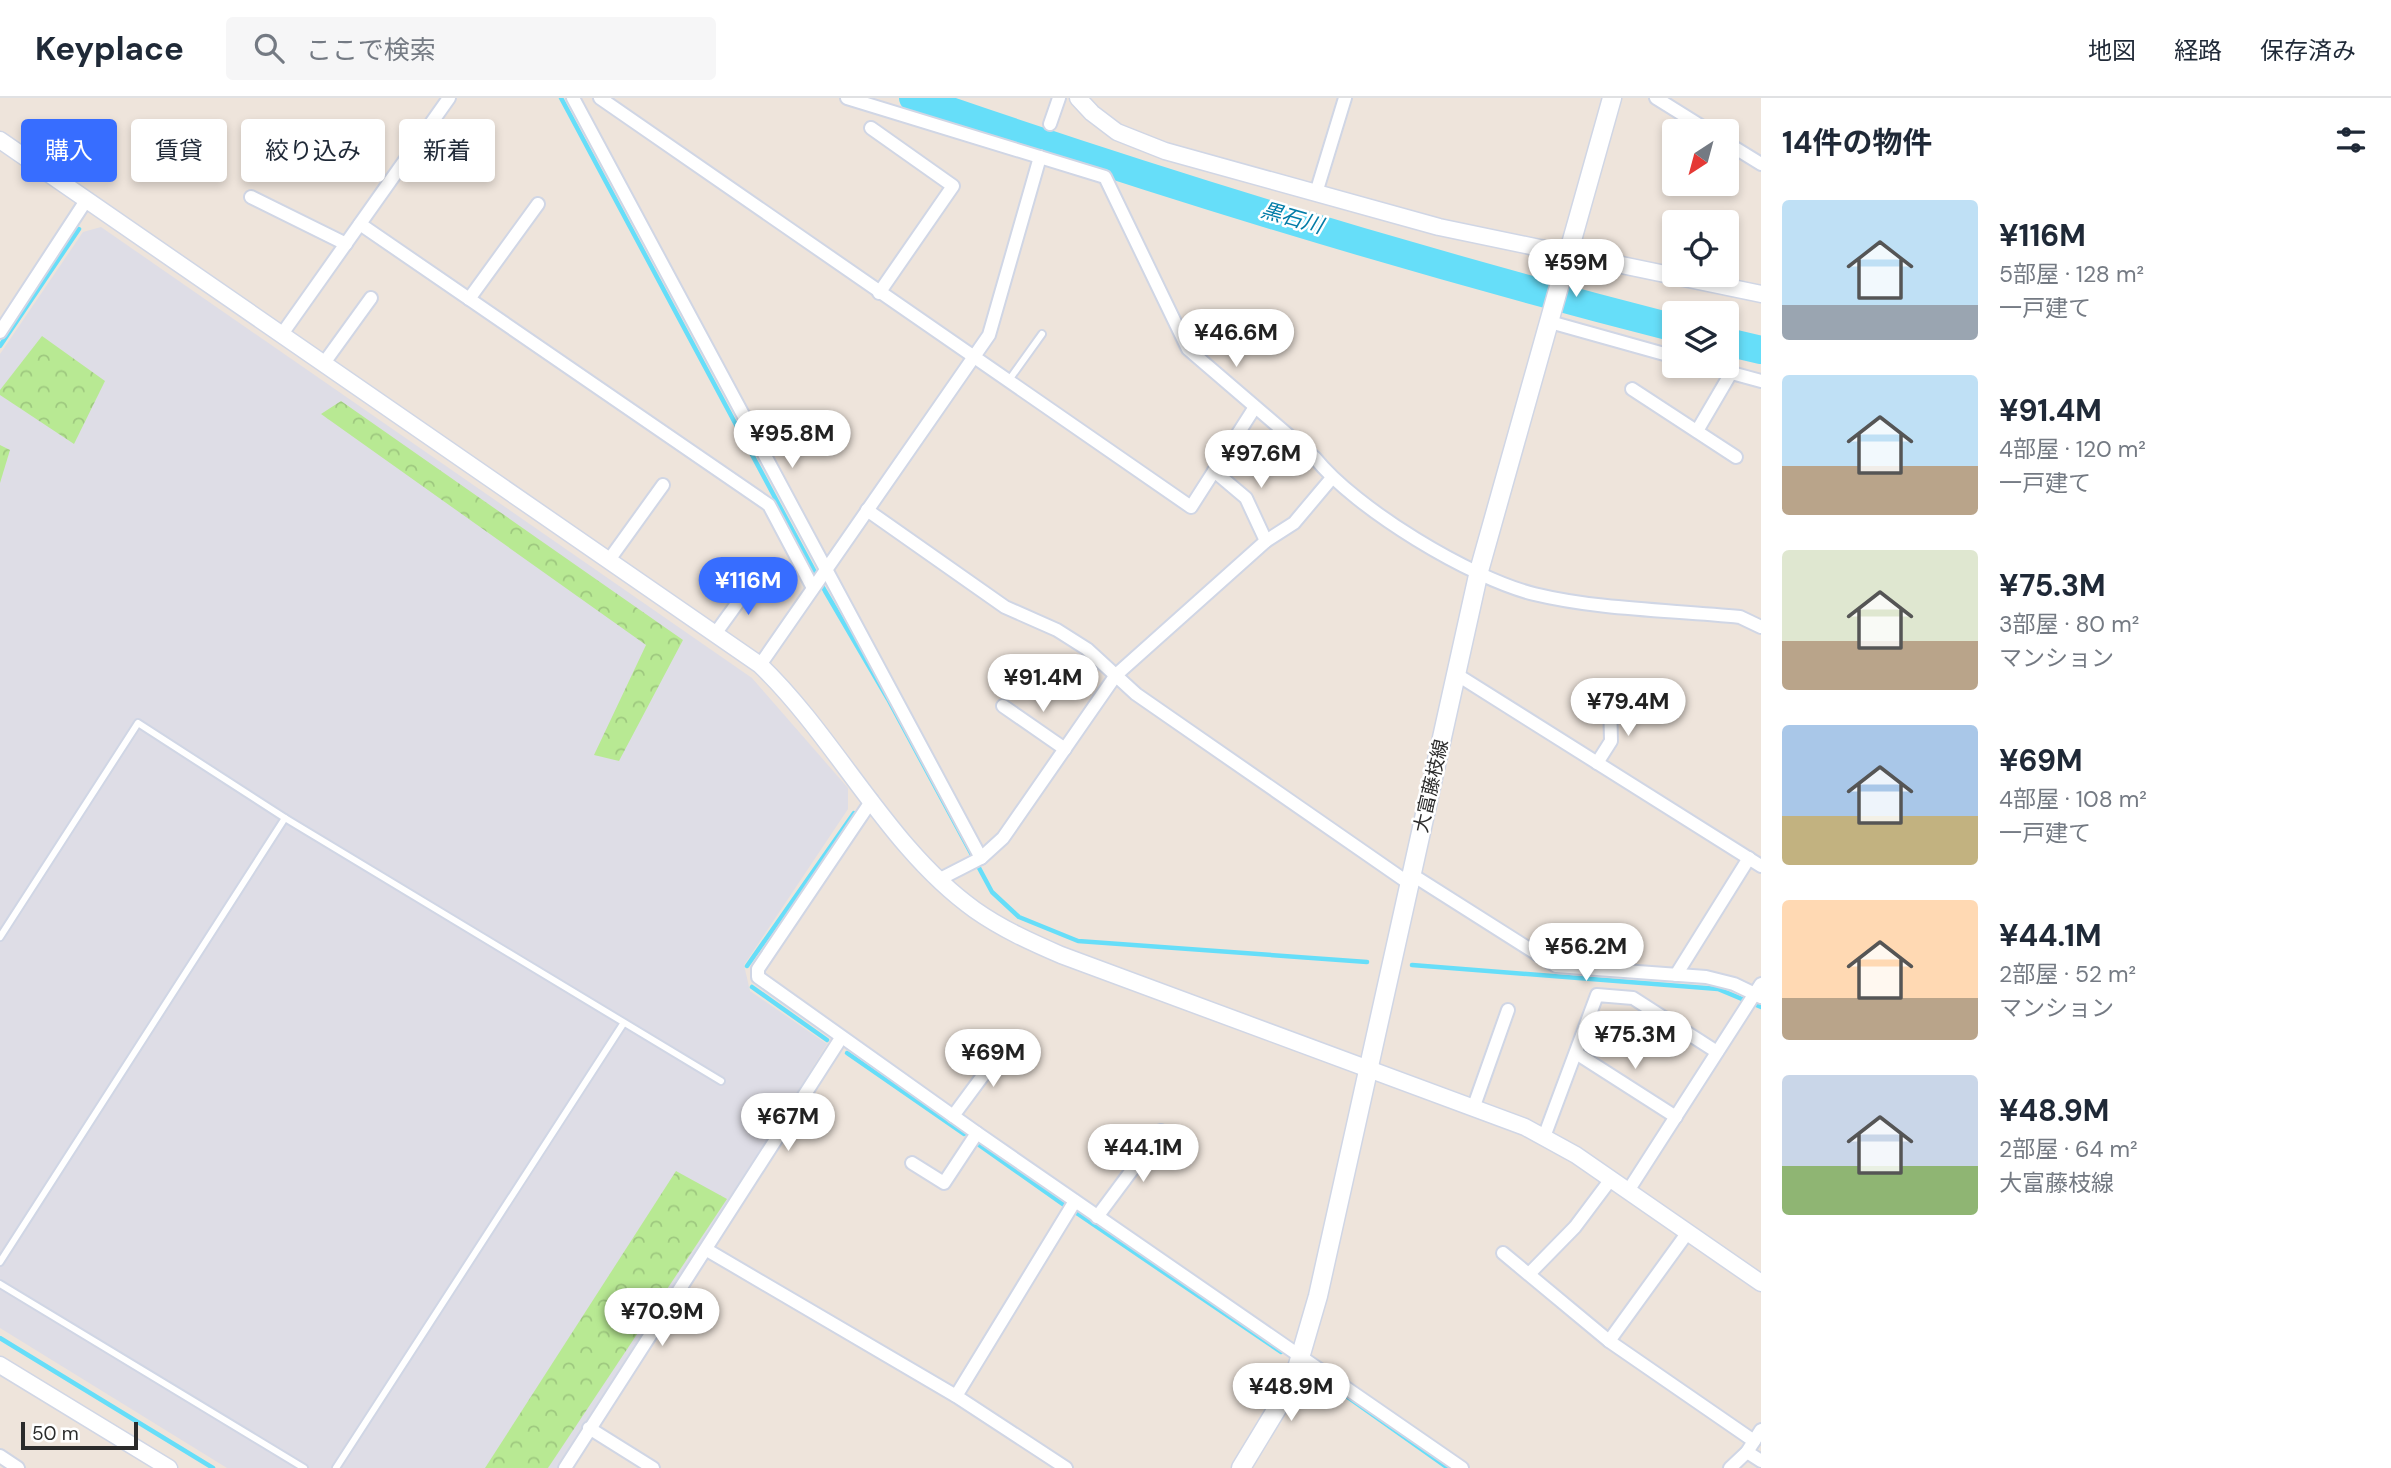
<!DOCTYPE html>
<html lang="ja">
<head>
<meta charset="utf-8">
<style>
	:root { --surface:#fff; --page:#f6f6f7; --text:#1f2937; --muted:#747a83; --line:#e0e1e3; --accent:#376dff }
	body { margin:0; font-family:"DM Sans","Noto Sans JP",sans-serif; background:var(--page); color:var(--text); height:100vh; display:flex; flex-direction:column; font-size:26px; white-space:nowrap }
	* { box-sizing:border-box; margin:0 }
	p { font-size:23px; color:var(--muted) }
	.icon { flex:none; width:38px; height:38px; fill:none; stroke:currentColor; stroke-width:2; stroke-linecap:round; stroke-linejoin:round }
	.map { position:relative; flex:1; overflow:hidden }
	.side { display:flex; flex-direction:column; background:var(--surface); width:630px }
	.side>* { flex:none }
	.hud { position:absolute; left:21px; top:21px; width:665px; height:63px; display:flex; gap:14px }
	.needle { width:46px; rotate:216deg }
	.buttons { position:absolute; left:1662px; top:21px; display:grid; gap:14px }
	.buttons a { display:grid; place-items:center; width:77px; height:77px; border-radius:7px; background:var(--surface); box-shadow:0 4px 10px #0003; font-size:35px }
	.scale { position:absolute; left:21px; bottom:18px; width:117px; box-sizing:border-box; padding-left:7px; border:4px solid #2b2b2b; border-top:0; font-size:19px; line-height:24px; white-space:nowrap; color:#2b2b2b; -webkit-text-stroke:5px #fff; paint-order:stroke }
	.price { position:absolute; translate:-50% -60px; padding:0 16px; border-radius:24px; background:#fff; color:#222; font-size:23px; line-height:46px; filter:drop-shadow(0 2px 4px #0008) }
	.price::after { content:''; position:absolute; left:50%; top:42px; width:21px; height:16px; margin-left:-10px; background:inherit; clip-path:polygon(0 0,100% 0,50% 100%) }
	.price.current { background:var(--accent); color:#fff }
	ul { padding:0; list-style:none }
	li { display:flex; align-items:center; gap:21px; height:175px; padding:0 21px }
	li span { display:grid; place-items:center; flex:none; width:196px; height:140px; border-radius:7px; color:#555 }
	li>.icon { margin-inline-start:auto }
	span .icon { width:84px; height:84px; fill:#fffc; stroke-width:1 }
	li b { font-size:30px }
	h2 { display:flex; justify-content:space-between; align-items:center; height:84px; padding:0 21px; font-size:30px }
	.chip { padding:0 24px; border-radius:7px; background:var(--surface); box-shadow:0 4px 10px #0003; font-size:24px; line-height:63px }
	.chip.current { background:var(--accent); color:#fff }
	header { display:flex; align-items:center; gap:42px; box-sizing:border-box; height:98px; padding:0 35px; background:var(--surface); border-bottom:2px solid var(--line) }
	header strong { font-size:33px }
	nav { display:flex; gap:38px; margin-inline-start:auto; font-size:24px }
	.search { width:490px; height:63px; background:var(--page); display:flex; align-items:center; gap:18px; box-sizing:border-box; padding:0 24px; border-radius:7px; color:var(--muted); font-size:26px }
	main { display:flex; flex:1; min-height:0 }
	.map>svg:first-child { display:block }
	.industrial { fill:#dedde6 }
	.forest { fill:url(#forest-crowns) }
	.lines { fill:none; stroke-linecap:round; stroke-linejoin:round }
	.stream { stroke:#66def9; stroke-width:4.5 }
	.river { stroke:#66def9; stroke-width:28 }
	.service-casing { stroke:#d0d6e5; stroke-width:10 }
	.minor-casing { stroke:#d0d6e5; stroke-width:16 }
	.tertiary-casing { stroke:#d0d6e5; stroke-width:19 }
	.secondary-casing { stroke:#d0d6e5; stroke-width:21 }
	.service { stroke:#fff; stroke-width:6 }
	.minor { stroke:#fff; stroke-width:12 }
	.tertiary { stroke:#fff; stroke-width:16 }
	.secondary { stroke:#fff; stroke-width:18 }
	.labels { text-anchor:middle; dominant-baseline:central; stroke-width:5; stroke-linejoin:round; paint-order:stroke }
	.street-label { font-size:19px; fill:#2b2b2b; stroke:#fff }
	.water-label { font-size:21px; font-style:italic; fill:#027ca7; stroke:#fff }
</style>
</head>
<body>
<header>
<strong>Keyplace</strong>
<div class="search"><svg class="icon" aria-label="search" viewBox="0 0 24 24"><circle cx="10" cy="10" r="6"/><path d="M15 15l6 6"/></svg>ここで検索</div>
<nav><a>地図</a><a>経路</a><a>保存済み</a></nav>
</header>
<main>
<div class="map">
<svg width="1761" height="1370" viewBox="0 0 1761 1370">
	<defs>
		<pattern id="forest-crowns" width="20" height="18" patternUnits="userSpaceOnUse" patternTransform="scale(1.75)"><rect width="20" height="18" fill="#b8e993"/><path d="M2 6a3 3 0 1 1 6 0M12 15a3 3 0 1 1 6 0" fill="none" stroke="#9ec87f"/></pattern>
	</defs>
	<rect width="100%" height="100%" fill="#eee4db"/>
	<path class="industrial" d="M101,129L752,580L848,690V711L744,867L750,893L827,946L563,1370H227L0,1230V256L83,134Z"/>
	<g class="forest">
		<path d="M42,238L105,283L74,346L0,297V292Z"/>
		<path d="M341,303L683,542L619,663L594,657L646,547L321,316Z"/>
		<path d="M0,347L10,352L0,385Z"/>
		<path d="M676,1073L727,1101L548,1370H485Z"/>
	</g>
	<g class="lines">
		<g class="stream">
			<path d="M561,0L825,493L888,601L992,794L1019,819L1078,843L1367,864"/>
			<path d="M0,248L79,131"/>
			<path d="M1412,867L1718,891L1761,909"/>
			<path d="M747,868L854,715"/>
			<path d="M752,889L827,942"/>
			<path d="M847,955L964,1036"/>
			<path d="M979,1047L1064,1107"/>
			<path d="M1078,1116L1281,1254"/>
			<path d="M0,1240L213,1370"/>
			<path d="M1322,1281L1448,1370"/>
		</g>
		<g class="river">
			<path d="M913,0C1163,87 1418,164 1675,230"/>
			<path d="M1727,244L1761,252"/>
		</g>
		<defs>
			<g id="service">
				<path d="M1009,282L1042,236"/>
				<path d="M0,839L138,625L285,720L721,983"/>
				<path d="M0,1164L285,720"/>
				<path d="M0,1186L304,1370"/>
				<path d="M336,1370L623,926"/>
			</g>
			<g id="minor">
				<path d="M573,0L981,760"/>
				<path d="M600,0L1191,409L1255,309"/>
				<path d="M847,0L1105,79L1188,251L1315,360C1356,411 1470,480 1534,496C1600,512 1672,512 1740,519L1761,529"/>
				<path d="M1656,0L1709,33"/>
				<path d="M1050,26L1059,0"/>
				<path d="M871,30L953,88L879,195"/>
				<path d="M1727,45L1761,66"/>
				<path d="M1316,95L1345,0"/>
				<path d="M251,99L346,146"/>
				<path d="M360,126L769,407L813,490"/>
				<path d="M469,201L538,106"/>
				<path d="M1550,224L1675,259"/>
				<path d="M0,234L87,101"/>
				<path d="M282,236L449,0"/>
				<path d="M324,265L371,200"/>
				<path d="M1706,268L1761,283"/>
				<path d="M1632,291L1736,359"/>
				<path d="M1697,333L1731,275"/>
				<path d="M1214,373L1246,400L1266,443"/>
				<path d="M867,412L1005,509L1057,532L1087,551L1136,596L1410,786"/>
				<path d="M609,462L663,387"/>
				<path d="M715,536L754,482"/>
				<path d="M760,567L989,237L1040,59"/>
				<path d="M1456,576L1761,768"/>
				<path d="M1003,608L1065,651"/>
				<path d="M1597,665L1611,643L1610,602"/>
				<path d="M872,702L758,871V879L977,1035L1462,1370"/>
				<path d="M1411,776L1556,868L1706,879L1734,886L1761,899"/>
				<path d="M940,781L981,760L1003,740L1116,577L1266,443L1294,425L1331,381"/>
				<path d="M1676,877L1749,760"/>
				<path d="M1576,955L1676,1019"/>
				<path d="M1474,1008L1508,912"/>
				<path d="M953,1018L1007,945"/>
				<path d="M1544,1039L1597,897L1633,900L1717,954"/>
				<path d="M912,1065L944,1085L977,1035"/>
				<path d="M1628,1093L1761,886"/>
				<path d="M1097,1119L1161,1033"/>
				<path d="M707,1152L956,1298L1066,1370"/>
				<path d="M1503,1155L1609,1243L1754,1343"/>
				<path d="M1529,1176L1575,1129L1611,1081"/>
				<path d="M1609,1243L1688,1134"/>
				<path d="M956,1298L1075,1103"/>
				<path d="M589,1330L653,1370"/>
				<path d="M1747,1354L1761,1363"/>
				<path d="M0,1358L18,1370"/>
				<path d="M565,1370L841,940"/>
				<path d="M1730,1370L1747,1354L1761,1332"/>
			</g>
			<g id="tertiary">
				<path d="M1078,0L1092,15L1117,34L1165,53L1439,129L1761,196"/>
				<path d="M0,42L760,567C837,641 888,750 975,812C1002,831 1031,844 1061,857L1525,1029L1576,1057L1761,1185"/>
				<path d="M0,1267L169,1370"/>
			</g>
			<path id="secondary" d="M1241,1370L1284,1299L1297,1270L1318,1198L1479,473L1612,0"/>
		</defs>
		<use href="#service" class="service-casing"/>
		<use href="#minor" class="minor-casing"/>
		<use href="#tertiary" class="tertiary-casing"/>
		<use href="#secondary" class="secondary-casing"/>
		<use href="#service" class="service"/>
		<use href="#minor" class="minor"/>
		<use href="#tertiary" class="tertiary"/>
		<use href="#secondary" class="secondary"/>
	</g>
	<g class="labels">
		<g class="street-label">
			<text transform="translate(1431 688) rotate(-77)">大富藤枝線</text>
		</g>
		<g class="water-label">
			<text transform="translate(1292 120) rotate(16)">黒石川</text>
		</g>
	</g>
</svg>
<div class="buttons">
<a><svg class="needle" viewBox="-14 -14 28 28"><path d="M0-13l5 13h-10z" fill="#e53935"/><path d="M0 13l5-13h-10z" fill="#747a83"/></svg></a>
<a><svg class="icon" aria-label="locate" viewBox="0 0 24 24"><circle cx="12" cy="12" r="6"/><path d="M12 2v4M12 18v4M2 12h4M18 12h4"/></svg></a>
<a><svg class="icon" aria-label="layers" viewBox="0 0 24 24"><path d="M12 4l9 5-9 5-9-5zM3 14l9 5 9-5"/></svg></a>
</div>
<div class="scale">50 m</div>
<b class="price" style="left:1576px;top:201px">¥59M</b>
<b class="price" style="left:1236px;top:271px">¥46.6M</b>
<b class="price" style="left:792px;top:372px">¥95.8M</b>
<b class="price" style="left:1261px;top:392px">¥97.6M</b>
<b class="price current" style="left:748px;top:519px">¥116M</b>
<b class="price" style="left:1043px;top:616px">¥91.4M</b>
<b class="price" style="left:1628px;top:640px">¥79.4M</b>
<b class="price" style="left:1586px;top:885px">¥56.2M</b>
<b class="price" style="left:1635px;top:973px">¥75.3M</b>
<b class="price" style="left:993px;top:991px">¥69M</b>
<b class="price" style="left:788px;top:1055px">¥67M</b>
<b class="price" style="left:1143px;top:1086px">¥44.1M</b>
<b class="price" style="left:662px;top:1250px">¥70.9M</b>
<b class="price" style="left:1291px;top:1325px">¥48.9M</b>
<div class="hud">
<a class="chip current">購入</a>
<a class="chip">賃貸</a>
<a class="chip">絞り込み</a>
<a class="chip">新着</a>
</div>
</div>
<section class="side">
<h2>14件の物件<svg class="icon" aria-label="filters" viewBox="0 0 24 24"><path d="M4 7h16M4 17h16"/><circle cx="9" cy="7" r="2"/><circle cx="15" cy="17" r="2"/></svg></h2>
<ul>
<li><span style="background:linear-gradient(#bfe0f5 75%,#9aa5b1 0)"><svg class="icon" aria-label="home" viewBox="0 0 24 24"><path d="M3 11l9-7 9 7M6 9v11h12V9"/></svg></span><div><b>¥116M</b><p>5部屋 · 128 m²</p><p>一戸建て</p></div></li>
<li><span style="background:linear-gradient(#bfe0f5 65%,#b9a48a 0)"><svg class="icon" aria-label="home" viewBox="0 0 24 24"><path d="M3 11l9-7 9 7M6 9v11h12V9"/></svg></span><div><b>¥91.4M</b><p>4部屋 · 120 m²</p><p>一戸建て</p></div></li>
<li><span style="background:linear-gradient(#dfe7d0 65%,#b9a48a 0)"><svg class="icon" aria-label="home" viewBox="0 0 24 24"><path d="M3 11l9-7 9 7M6 9v11h12V9"/></svg></span><div><b>¥75.3M</b><p>3部屋 · 80 m²</p><p>マンション</p></div></li>
<li><span style="background:linear-gradient(#a9c7e8 65%,#c2b280 0)"><svg class="icon" aria-label="home" viewBox="0 0 24 24"><path d="M3 11l9-7 9 7M6 9v11h12V9"/></svg></span><div><b>¥69M</b><p>4部屋 · 108 m²</p><p>一戸建て</p></div></li>
<li><span style="background:linear-gradient(#ffd9b3 70%,#b9a48a 0)"><svg class="icon" aria-label="home" viewBox="0 0 24 24"><path d="M3 11l9-7 9 7M6 9v11h12V9"/></svg></span><div><b>¥44.1M</b><p>2部屋 · 52 m²</p><p>マンション</p></div></li>
<li><span style="background:linear-gradient(#c9d6e8 65%,#8fb573 0)"><svg class="icon" aria-label="home" viewBox="0 0 24 24"><path d="M3 11l9-7 9 7M6 9v11h12V9"/></svg></span><div><b>¥48.9M</b><p>2部屋 · 64 m²</p><p>大富藤枝線</p></div></li>
</ul>
</section>
</main>
</body>
</html>
